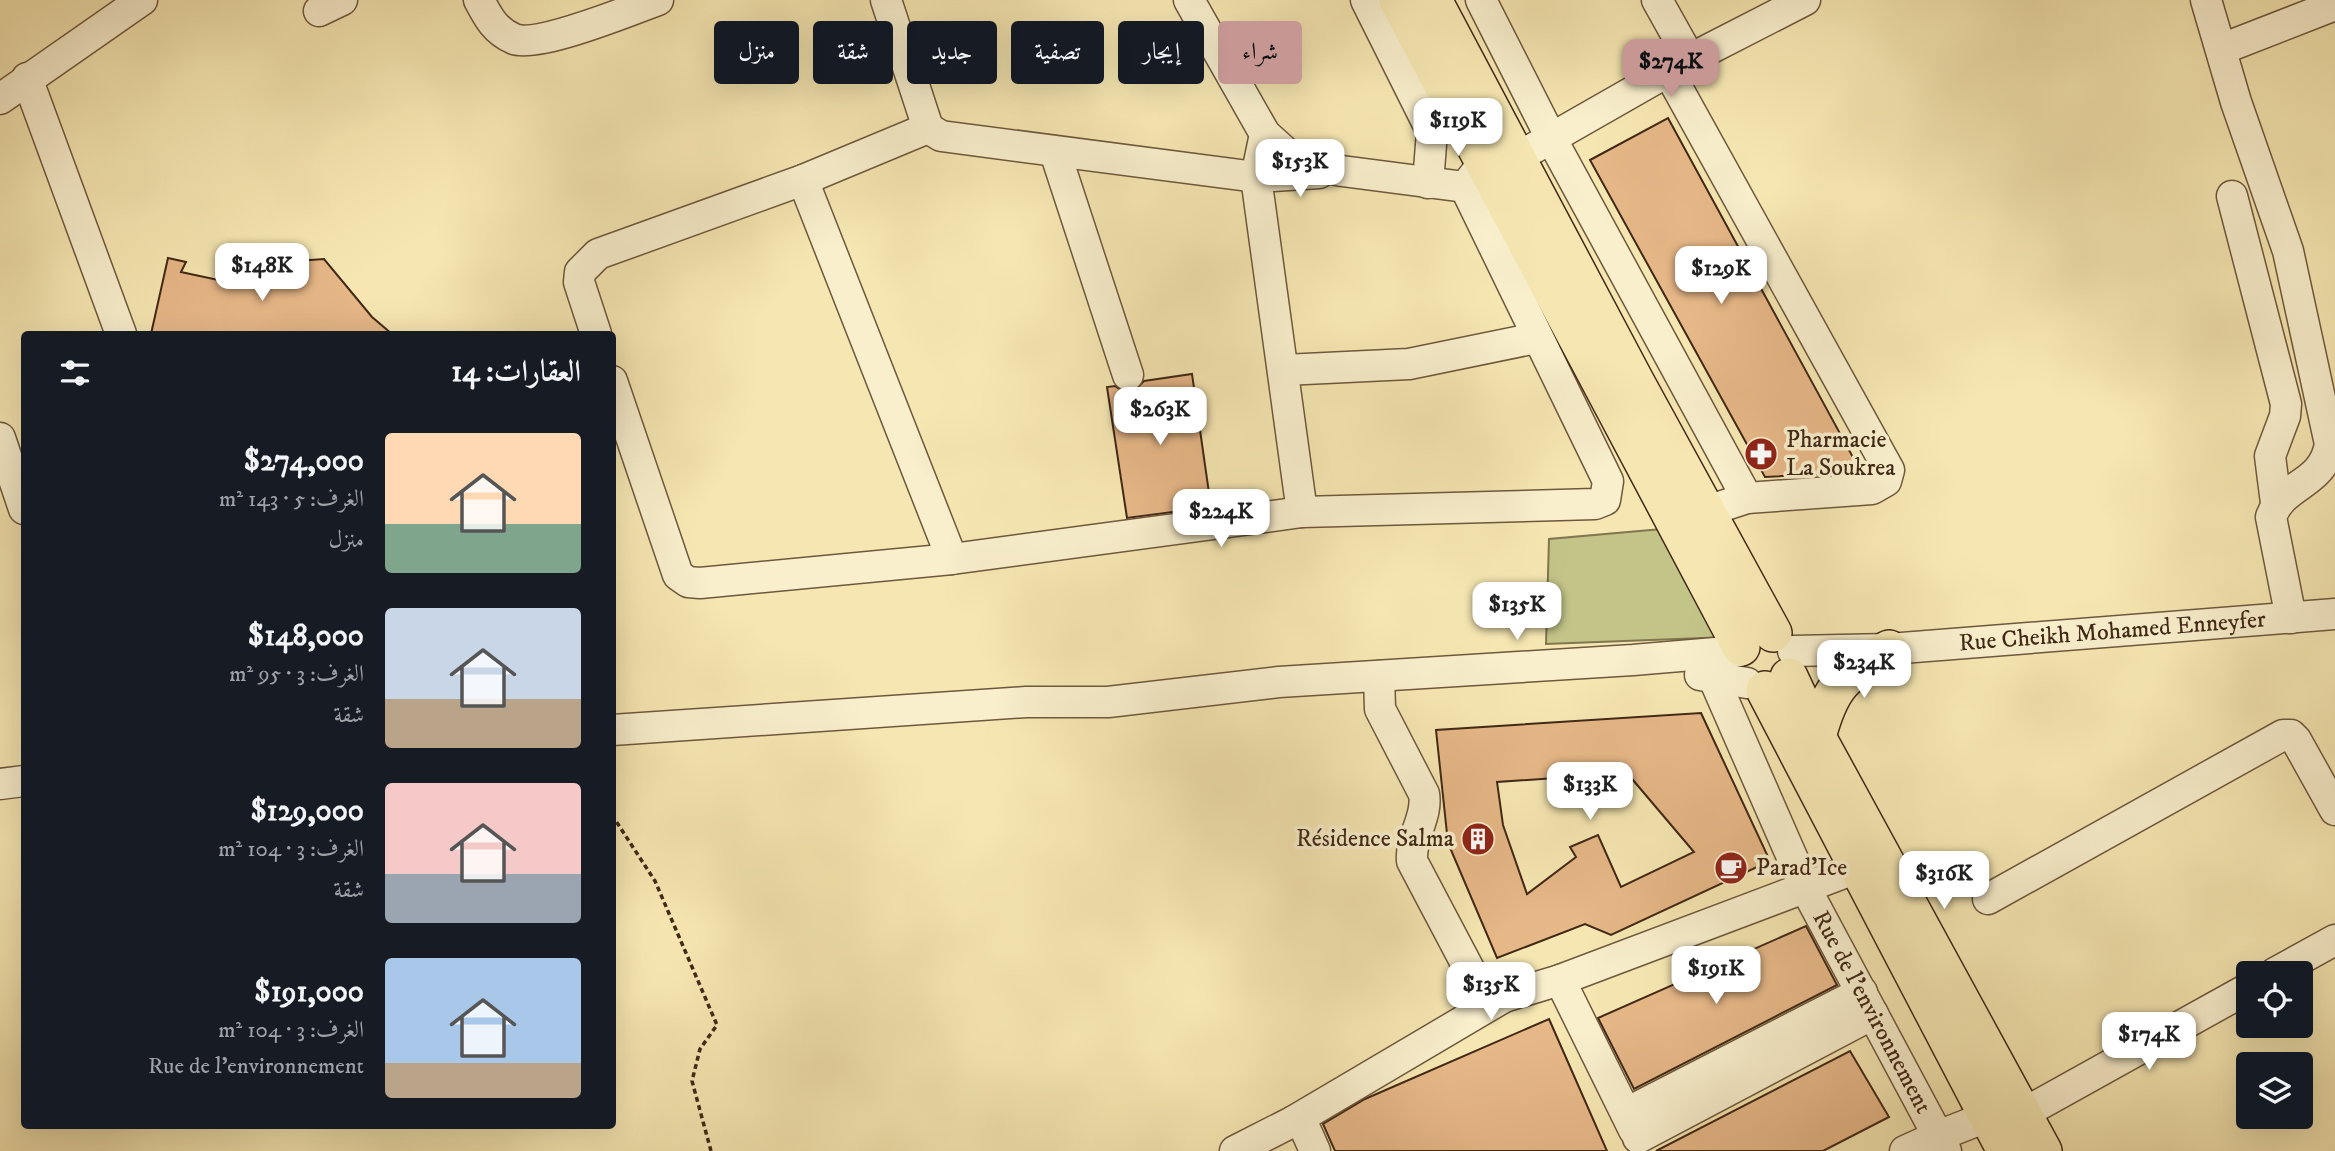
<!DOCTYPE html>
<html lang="ar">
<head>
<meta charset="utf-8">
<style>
	:root { --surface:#171b24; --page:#242831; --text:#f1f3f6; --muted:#9ea1a6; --accent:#c59692 }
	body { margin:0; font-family:"IM FELL DW Pica",Amiri,serif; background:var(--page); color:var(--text); direction:rtl; height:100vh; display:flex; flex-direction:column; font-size:26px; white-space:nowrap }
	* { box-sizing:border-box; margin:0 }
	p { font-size:23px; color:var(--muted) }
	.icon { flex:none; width:38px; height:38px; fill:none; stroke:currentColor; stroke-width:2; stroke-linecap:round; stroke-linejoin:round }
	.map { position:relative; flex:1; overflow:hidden; direction:ltr }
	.drawer { position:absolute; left:21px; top:331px; width:595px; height:798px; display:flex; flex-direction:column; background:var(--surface); border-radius:7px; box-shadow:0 7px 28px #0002; direction:rtl }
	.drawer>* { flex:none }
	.top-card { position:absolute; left:637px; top:21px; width:665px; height:63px; direction:rtl; display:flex; gap:14px }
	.buttons { position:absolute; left:2236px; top:961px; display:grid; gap:14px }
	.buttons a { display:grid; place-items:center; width:77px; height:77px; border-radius:7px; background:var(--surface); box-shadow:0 7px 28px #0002; font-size:35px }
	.price { position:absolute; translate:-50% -60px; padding:0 16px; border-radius:14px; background:#fff; color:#222; font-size:23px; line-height:46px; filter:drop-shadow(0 2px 4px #0008) }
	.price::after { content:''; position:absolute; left:50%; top:42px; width:21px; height:16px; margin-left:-10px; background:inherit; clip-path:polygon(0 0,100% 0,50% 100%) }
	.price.active { background:var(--accent); color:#111 }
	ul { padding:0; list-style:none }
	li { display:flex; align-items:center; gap:21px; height:175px; padding:0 35px }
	li span { display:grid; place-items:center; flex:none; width:196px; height:140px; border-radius:7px; color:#555 }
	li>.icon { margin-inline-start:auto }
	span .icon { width:84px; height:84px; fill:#fffc; stroke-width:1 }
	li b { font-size:30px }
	h2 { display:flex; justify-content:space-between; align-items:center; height:84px; padding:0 35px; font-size:30px }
	.tag { padding:0 24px; border-radius:7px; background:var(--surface); box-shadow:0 7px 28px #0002; font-size:24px; line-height:63px }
	.tag.active { background:var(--accent); color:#111 }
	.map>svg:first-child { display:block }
	.green { fill:#c2c488; stroke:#81764f; stroke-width:2 }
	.building { fill:#e6b787; stroke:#402816; stroke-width:2; fill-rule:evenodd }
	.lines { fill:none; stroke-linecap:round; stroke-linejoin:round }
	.minor-casing { stroke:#6e583d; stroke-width:33 }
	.major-casing { stroke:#402816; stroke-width:40 }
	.path { stroke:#402816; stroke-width:3.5; stroke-dasharray:5 3.5; stroke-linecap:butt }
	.minor { stroke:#f9efcd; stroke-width:30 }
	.major { stroke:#f6e7b2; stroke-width:37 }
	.labels { text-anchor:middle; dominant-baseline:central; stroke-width:7; stroke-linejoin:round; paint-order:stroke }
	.poi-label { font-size:24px; fill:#402816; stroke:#f9efcd; text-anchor:start }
	.street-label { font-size:24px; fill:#402816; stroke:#f9efcd }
</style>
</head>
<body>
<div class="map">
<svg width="2335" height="1151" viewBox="0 0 2335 1151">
	<rect width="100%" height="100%" fill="#f6e7b2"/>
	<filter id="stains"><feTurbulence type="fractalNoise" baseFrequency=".00286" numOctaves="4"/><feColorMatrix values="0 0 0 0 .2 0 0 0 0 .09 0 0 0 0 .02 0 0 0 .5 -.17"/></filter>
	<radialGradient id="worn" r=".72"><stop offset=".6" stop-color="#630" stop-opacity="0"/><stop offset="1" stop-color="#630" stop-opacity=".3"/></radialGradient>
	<path class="green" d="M1673,528L1729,637L1546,644L1549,539Z"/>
	<g class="building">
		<path d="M1668,118L1861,472L1765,477L1590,160Z"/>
		<path d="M168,258L186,262L181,272L246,286L269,263L324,259L372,317L392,334H151Z"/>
		<path d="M1192,374L1211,507L1127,518L1107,387L1115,386L1124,392H1133L1144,381Z"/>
		<path d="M1701,713L1770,861L1611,935L1585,924L1497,958L1448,843L1436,730ZM1627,773L1694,852L1621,887L1598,835L1570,847L1576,857L1527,894L1503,825L1497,782Z"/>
		<path d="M1806,926L1837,985L1634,1089L1598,1018Z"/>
		<path d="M1549,1019L1607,1151H1335L1323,1124L1365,1099Z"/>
		<path d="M1850,1051L1889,1117L1823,1151H1656Z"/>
	</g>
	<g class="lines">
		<defs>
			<g id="minor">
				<path d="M479,0C488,17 495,31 514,39C538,48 631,10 658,0"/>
				<path d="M886,0L928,128L941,136L1256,177L1265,134L1295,161L1342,171L1465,187L1484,194"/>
				<path d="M1189,0L1265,134"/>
				<path d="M1366,0L1432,132L1428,183"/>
				<path d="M1481,0L1551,138L1747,498"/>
				<path d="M1657,0L1690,59"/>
				<path d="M2206,0L2236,102L2288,251L2330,444C2323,486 2284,482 2271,517L2291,618"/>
				<path d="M319,11L342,0"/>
				<path d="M2222,49L2335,5"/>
				<path d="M1668,71L1889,470L1886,481L1872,489L1747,498L1707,511"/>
				<path d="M27,78L121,334"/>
				<path d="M0,99L142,0"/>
				<path d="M1534,148L1690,59L1805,0"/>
				<path d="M1055,152L1128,375"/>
				<path d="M803,180L952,559"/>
				<path d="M2232,196L2286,404L2285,416L2270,456L2276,503"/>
				<path d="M596,334L579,282L580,272L598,254L803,180L928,128"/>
				<path d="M1284,370L1409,364L1536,338"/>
				<path d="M612,381L678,575L688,582L700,583L952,559L1302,512L1595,504L1605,500L1608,481L1465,187L1485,161"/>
				<path d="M0,438L24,509"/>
				<path d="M1302,512L1256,177L1319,173"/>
				<path id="s1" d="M1793,651L1889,649L2335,614"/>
				<path d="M1700,675L1747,683"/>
				<path d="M1379,676L1380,709L1424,794C1428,817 1410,837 1412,861L1479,988L1491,996L1504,997L1560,980L1857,868"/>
				<path id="s2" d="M1714,679L1806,889L1938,1136L1989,1116"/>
				<path d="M612,730L1026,702H1108L1279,682L1633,660L1739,651"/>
				<path d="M0,784L24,781"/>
				<path d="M1988,899L2283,735H2291L2296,740L2335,810"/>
				<path d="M2275,973L2335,940"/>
				<path d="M1560,980L1634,1130"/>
				<path d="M1626,1113L1862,992"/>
				<path d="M2024,1113L2249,988"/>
				<path d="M1294,1121L1504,997"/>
				<path d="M1638,1138L1873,1014"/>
				<path d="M1235,1151L1294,1121L1303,1124L1315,1151"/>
				<path d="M1905,1151L1938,1136L1946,1151"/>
			</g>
			<g id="major">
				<path d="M1398,0L1741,647"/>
				<path d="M1433,0L1635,381L1773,633"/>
				<path d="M1789,677L1817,737L2043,1151"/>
				<path d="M1765,690L2006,1151"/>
				<path d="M1817,737C1831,684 1843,676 1889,649"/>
			</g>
		</defs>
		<use href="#minor" class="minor-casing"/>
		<use href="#major" class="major-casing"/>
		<path class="path" d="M612,815L655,881L717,1025L700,1049L692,1081L711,1151"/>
		<use href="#minor" class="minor"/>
		<use href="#major" class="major"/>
	</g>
	<defs>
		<symbol id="pharmacy-disc" viewBox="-11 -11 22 22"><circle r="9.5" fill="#8f2418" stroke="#f9efcd"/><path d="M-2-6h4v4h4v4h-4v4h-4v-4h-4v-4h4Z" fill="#fff"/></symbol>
		<symbol id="building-disc" viewBox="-11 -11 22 22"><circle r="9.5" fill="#8f2418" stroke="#f9efcd"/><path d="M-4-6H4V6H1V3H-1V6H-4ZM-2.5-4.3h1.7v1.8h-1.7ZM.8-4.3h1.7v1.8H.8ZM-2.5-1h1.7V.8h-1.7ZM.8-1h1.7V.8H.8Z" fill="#fff"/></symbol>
		<symbol id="cafe-disc" viewBox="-11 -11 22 22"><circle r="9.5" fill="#8f2418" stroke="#f9efcd"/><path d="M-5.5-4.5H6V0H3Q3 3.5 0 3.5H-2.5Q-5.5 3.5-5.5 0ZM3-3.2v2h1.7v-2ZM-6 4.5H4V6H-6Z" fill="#fff"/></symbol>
	</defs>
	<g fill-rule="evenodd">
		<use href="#pharmacy-disc" x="1742" y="435" width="38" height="38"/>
		<use href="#building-disc" x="1459" y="820" width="38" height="38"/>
		<use href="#cafe-disc" x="1712" y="849" width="38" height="38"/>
	</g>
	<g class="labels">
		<g class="poi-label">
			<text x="1786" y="440">Pharmacie<tspan x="1786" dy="28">La Soukrea</tspan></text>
			<text x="1454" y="839" text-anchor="end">Résidence Salma</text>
			<text x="1756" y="868">Parad'Ice</text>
		</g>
		<g class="street-label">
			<text stroke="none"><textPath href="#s1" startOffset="320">Rue Cheikh Mohamed Enneyfer</textPath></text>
			<text stroke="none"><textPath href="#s2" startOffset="369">Rue de l'environnement</textPath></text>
		</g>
	</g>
	<rect width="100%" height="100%" filter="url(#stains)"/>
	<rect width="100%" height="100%" fill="url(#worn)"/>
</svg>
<div class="buttons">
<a><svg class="icon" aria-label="locate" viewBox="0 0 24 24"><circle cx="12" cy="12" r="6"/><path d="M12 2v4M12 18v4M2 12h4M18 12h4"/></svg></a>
<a><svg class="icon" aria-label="layers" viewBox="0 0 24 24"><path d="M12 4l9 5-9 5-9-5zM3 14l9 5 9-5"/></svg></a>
</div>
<b class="price active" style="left:1671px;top:99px">$274K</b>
<b class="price" style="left:1458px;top:158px">$119K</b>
<b class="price" style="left:1300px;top:199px">$153K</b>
<b class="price" style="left:262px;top:303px">$148K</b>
<b class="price" style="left:1721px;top:306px">$129K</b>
<b class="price" style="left:1160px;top:447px">$263K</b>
<b class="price" style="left:1221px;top:549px">$224K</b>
<b class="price" style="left:1517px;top:642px">$135K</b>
<b class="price" style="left:1864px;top:700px">$234K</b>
<b class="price" style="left:1590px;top:822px">$133K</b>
<b class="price" style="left:1944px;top:911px">$316K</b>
<b class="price" style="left:1716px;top:1006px">$191K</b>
<b class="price" style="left:1491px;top:1022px">$135K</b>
<b class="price" style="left:2149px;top:1072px">$174K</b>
<div class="top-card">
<a class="tag active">شراء</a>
<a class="tag">إيجار</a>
<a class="tag">تصفية</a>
<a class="tag">جديد</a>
<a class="tag">شقة</a>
<a class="tag">منزل</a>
</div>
<section class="drawer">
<h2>العقارات: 14<svg class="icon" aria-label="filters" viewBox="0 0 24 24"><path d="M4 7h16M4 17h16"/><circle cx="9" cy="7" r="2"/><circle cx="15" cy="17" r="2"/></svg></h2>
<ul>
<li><span style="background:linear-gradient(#ffd9b3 65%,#7fa58c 0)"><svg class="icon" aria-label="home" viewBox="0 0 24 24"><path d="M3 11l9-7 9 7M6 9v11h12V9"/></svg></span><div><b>$274,000</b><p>الغرف: 5 · 143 m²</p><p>منزل</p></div></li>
<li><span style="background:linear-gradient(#c9d6e8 65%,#b9a48a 0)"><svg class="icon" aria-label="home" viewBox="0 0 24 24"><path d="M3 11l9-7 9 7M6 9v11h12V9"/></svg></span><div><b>$148,000</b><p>الغرف: 3 · 95 m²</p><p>شقة</p></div></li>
<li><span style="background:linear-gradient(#f6c9c9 65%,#9aa5b1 0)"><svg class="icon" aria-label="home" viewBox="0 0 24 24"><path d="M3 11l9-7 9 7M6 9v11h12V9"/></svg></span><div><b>$129,000</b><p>الغرف: 3 · 104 m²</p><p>شقة</p></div></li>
<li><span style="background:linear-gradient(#a9c7e8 75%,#b9a48a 0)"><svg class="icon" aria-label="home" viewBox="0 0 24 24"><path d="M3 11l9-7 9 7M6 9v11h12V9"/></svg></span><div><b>$191,000</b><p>الغرف: 3 · 104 m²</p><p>Rue de l'environnement</p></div></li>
</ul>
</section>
</div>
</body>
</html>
